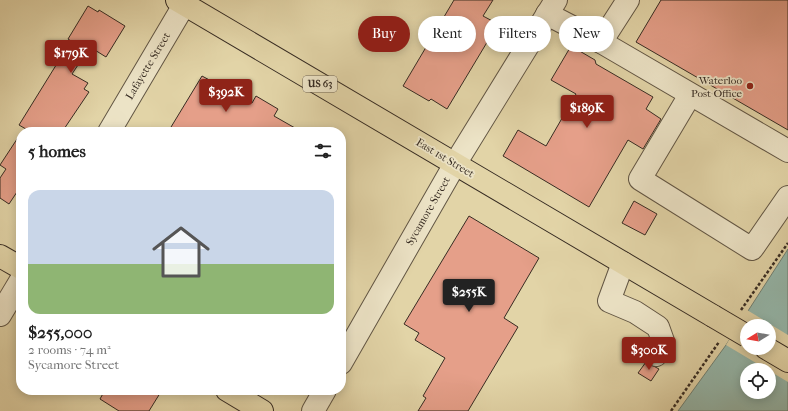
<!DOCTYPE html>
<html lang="en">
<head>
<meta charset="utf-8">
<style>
	:root { --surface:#fff; --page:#f2f2f2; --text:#222; --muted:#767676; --line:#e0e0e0; --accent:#8f2418 }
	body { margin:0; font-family:"IM FELL French Canon",serif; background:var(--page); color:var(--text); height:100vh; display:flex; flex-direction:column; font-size:15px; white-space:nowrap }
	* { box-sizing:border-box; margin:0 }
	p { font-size:13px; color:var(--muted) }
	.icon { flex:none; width:22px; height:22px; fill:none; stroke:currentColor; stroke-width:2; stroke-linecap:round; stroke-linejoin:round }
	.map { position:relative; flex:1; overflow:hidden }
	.panel { position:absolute; left:16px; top:127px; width:330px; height:268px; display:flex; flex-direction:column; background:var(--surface); border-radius:16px; box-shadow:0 2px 10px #0003 }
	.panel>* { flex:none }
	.hud { position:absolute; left:358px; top:16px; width:370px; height:36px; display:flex; gap:8px }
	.needle { width:26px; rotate:259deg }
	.controls { position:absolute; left:740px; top:319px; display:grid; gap:8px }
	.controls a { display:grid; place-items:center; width:36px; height:36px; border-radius:50%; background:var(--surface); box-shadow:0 2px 10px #0003; font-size:20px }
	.price { position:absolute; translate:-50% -34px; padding:0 9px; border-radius:4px; background:var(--accent); color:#fff; font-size:13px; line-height:26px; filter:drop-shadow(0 1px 2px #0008) }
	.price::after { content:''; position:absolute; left:50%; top:24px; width:12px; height:9px; margin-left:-6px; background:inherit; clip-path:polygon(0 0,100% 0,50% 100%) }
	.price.selected { background:#222; color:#fff }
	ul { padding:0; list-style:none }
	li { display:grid; align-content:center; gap:8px; height:212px; padding:0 12px }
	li+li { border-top:1px solid var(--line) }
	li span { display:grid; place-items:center; height:124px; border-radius:12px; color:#555 }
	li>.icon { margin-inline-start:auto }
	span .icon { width:72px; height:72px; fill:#fffc; stroke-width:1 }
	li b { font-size:17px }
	h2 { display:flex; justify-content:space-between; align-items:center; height:48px; padding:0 12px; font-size:17px }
	.chip { padding:0 14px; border-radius:18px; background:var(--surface); box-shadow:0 2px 10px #0003; font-size:14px; line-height:36px }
	.chip.selected { background:var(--accent); color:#fff }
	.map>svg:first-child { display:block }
	.water { fill:#95b8ac; stroke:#6f8075; fill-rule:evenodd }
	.pier { fill:#e2d4a7; fill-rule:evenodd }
	.building { fill:#e59f89; stroke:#372c23 }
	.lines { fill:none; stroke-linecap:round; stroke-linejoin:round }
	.minor-casing { stroke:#625644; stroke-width:24 }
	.highway-casing { stroke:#372c23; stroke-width:24 }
	.path { stroke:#372c23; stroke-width:2.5; stroke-dasharray:3 2; stroke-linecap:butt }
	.minor { stroke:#ece3c6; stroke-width:22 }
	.highway { stroke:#e2d4a7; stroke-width:22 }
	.highway-bridge-casing { stroke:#372c23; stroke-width:24; stroke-linecap:butt }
	.highway-bridge { stroke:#e2d4a7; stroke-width:22 }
	.poi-dot { fill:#8f2418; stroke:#ece3c6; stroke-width:1.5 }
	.labels { text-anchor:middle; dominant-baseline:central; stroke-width:3.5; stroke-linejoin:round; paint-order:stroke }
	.shield { fill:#ece3c6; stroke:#6d6354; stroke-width:1 }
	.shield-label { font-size:10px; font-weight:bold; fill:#372c23 }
	.street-label { font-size:11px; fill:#372c23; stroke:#ece3c6 }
	.poi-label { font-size:11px; fill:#372c23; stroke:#ece3c6; text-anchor:end }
</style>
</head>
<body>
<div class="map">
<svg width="788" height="411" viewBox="0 0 788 411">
	<rect width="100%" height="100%" fill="#e2d4a7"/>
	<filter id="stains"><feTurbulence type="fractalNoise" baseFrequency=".005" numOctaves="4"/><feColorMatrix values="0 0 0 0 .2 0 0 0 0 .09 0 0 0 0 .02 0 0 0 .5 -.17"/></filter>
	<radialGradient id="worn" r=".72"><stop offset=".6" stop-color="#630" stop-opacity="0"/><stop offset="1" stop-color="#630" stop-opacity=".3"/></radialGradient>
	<path class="water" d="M788,249V411H678L726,345ZM747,326H769V348H747ZM747,370H769V392H747Z"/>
	<path class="pier" d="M747,310L788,335V382L726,345ZM747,326H769V348H747Z"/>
	<g class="building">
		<path d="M454,0H493L483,16L498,24L447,109L431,99L429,101L403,86Z"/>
		<path d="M661,0H788V130L636,42Z"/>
		<path d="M88,6L98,12L99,10L125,26L106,57L90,47L72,74L88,83L84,89L89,92L62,132H31L19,125L71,41L68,39Z"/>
		<path d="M571,46L595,60L596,64L653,97L646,109L661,119L643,149L628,140L589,207L503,156L518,130L546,146L576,94L551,80Z"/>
		<path d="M202,76L252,103L256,96L278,109L274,116L302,132H168Z"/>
		<path d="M21,133V186L9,204L0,198V178L6,169L0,165Z"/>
		<path d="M634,201L657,214L645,235L622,223Z"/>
		<path d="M469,216L539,258L504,318L518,327L468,411H418L426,398L423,396L445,358L415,340L419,333L404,324Z"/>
		<path d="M646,362L659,369L651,381L638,373Z"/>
		<path d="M105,390H162L149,411H119L100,399Z"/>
	</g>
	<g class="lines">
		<defs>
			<g id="minor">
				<path d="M547,14L601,42L788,151"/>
				<path d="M601,42L628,0"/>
				<path d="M690,95L640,179L752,249L788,197"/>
				<path d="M109,132L187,0"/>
				<path d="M623,263L609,301L635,312L658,327L663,341L656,355"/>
				<path d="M0,315L21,280"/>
				<path d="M341,363L455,164L556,0"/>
				<path d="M313,411L325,390"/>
			</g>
			<g id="highway">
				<path d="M177,0L713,316"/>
				<path d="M0,256L21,268"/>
				<path d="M766,348L788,361"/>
				<path d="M227,390L262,411"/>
			</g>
		</defs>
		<use href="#minor" class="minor-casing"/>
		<use href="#highway" class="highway-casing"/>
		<g class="path">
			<path d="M741,310L788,243"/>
			<path d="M671,411L719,342"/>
		</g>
		<use href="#minor" class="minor"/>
		<use href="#highway" class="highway"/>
		<defs>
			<path id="highway-bridge" d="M713,316L747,336"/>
		</defs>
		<use href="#highway-bridge" class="highway-bridge-casing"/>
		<use href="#highway-bridge" class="highway-bridge"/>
	</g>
	<circle class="poi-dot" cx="750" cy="86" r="4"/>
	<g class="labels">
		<rect class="shield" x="303" y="76" width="34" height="16" rx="3"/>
		<g class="shield-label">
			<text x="320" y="84">US 63</text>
		</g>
		<g class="street-label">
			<text transform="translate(148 66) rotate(-59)">Lafayette Street</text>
			<text transform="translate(445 158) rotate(31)">East 1st Street</text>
			<text transform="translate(428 211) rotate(-60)">Sycamore Street</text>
		</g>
		<g class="poi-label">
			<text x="742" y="80">Waterloo<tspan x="742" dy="13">Post Office</tspan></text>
		</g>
	</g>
	<rect width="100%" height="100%" filter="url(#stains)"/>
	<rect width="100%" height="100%" fill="url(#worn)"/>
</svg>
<div class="controls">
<a><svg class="needle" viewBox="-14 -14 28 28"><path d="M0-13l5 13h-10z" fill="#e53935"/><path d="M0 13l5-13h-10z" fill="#767676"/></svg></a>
<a><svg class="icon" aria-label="locate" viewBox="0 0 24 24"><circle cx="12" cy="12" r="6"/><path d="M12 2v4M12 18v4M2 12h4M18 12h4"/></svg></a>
</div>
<b class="price" style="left:71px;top:74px">$179K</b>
<b class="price" style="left:226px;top:113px">$392K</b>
<b class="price" style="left:587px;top:129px">$189K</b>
<b class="price selected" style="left:469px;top:313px">$255K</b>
<b class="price" style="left:649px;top:371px">$300K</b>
<div class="hud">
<a class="chip selected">Buy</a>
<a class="chip">Rent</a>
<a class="chip">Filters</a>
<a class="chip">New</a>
</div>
<section class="panel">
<h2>5 homes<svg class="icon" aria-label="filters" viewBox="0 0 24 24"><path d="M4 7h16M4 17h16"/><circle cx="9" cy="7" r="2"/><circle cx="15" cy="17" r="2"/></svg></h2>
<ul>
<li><span style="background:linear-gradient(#c9d6e8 60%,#8fb573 0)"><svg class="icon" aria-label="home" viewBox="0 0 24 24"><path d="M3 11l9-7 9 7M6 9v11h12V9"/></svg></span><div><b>$255,000</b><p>2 rooms · 74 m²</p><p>Sycamore Street</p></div></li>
</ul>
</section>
</div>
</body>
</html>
